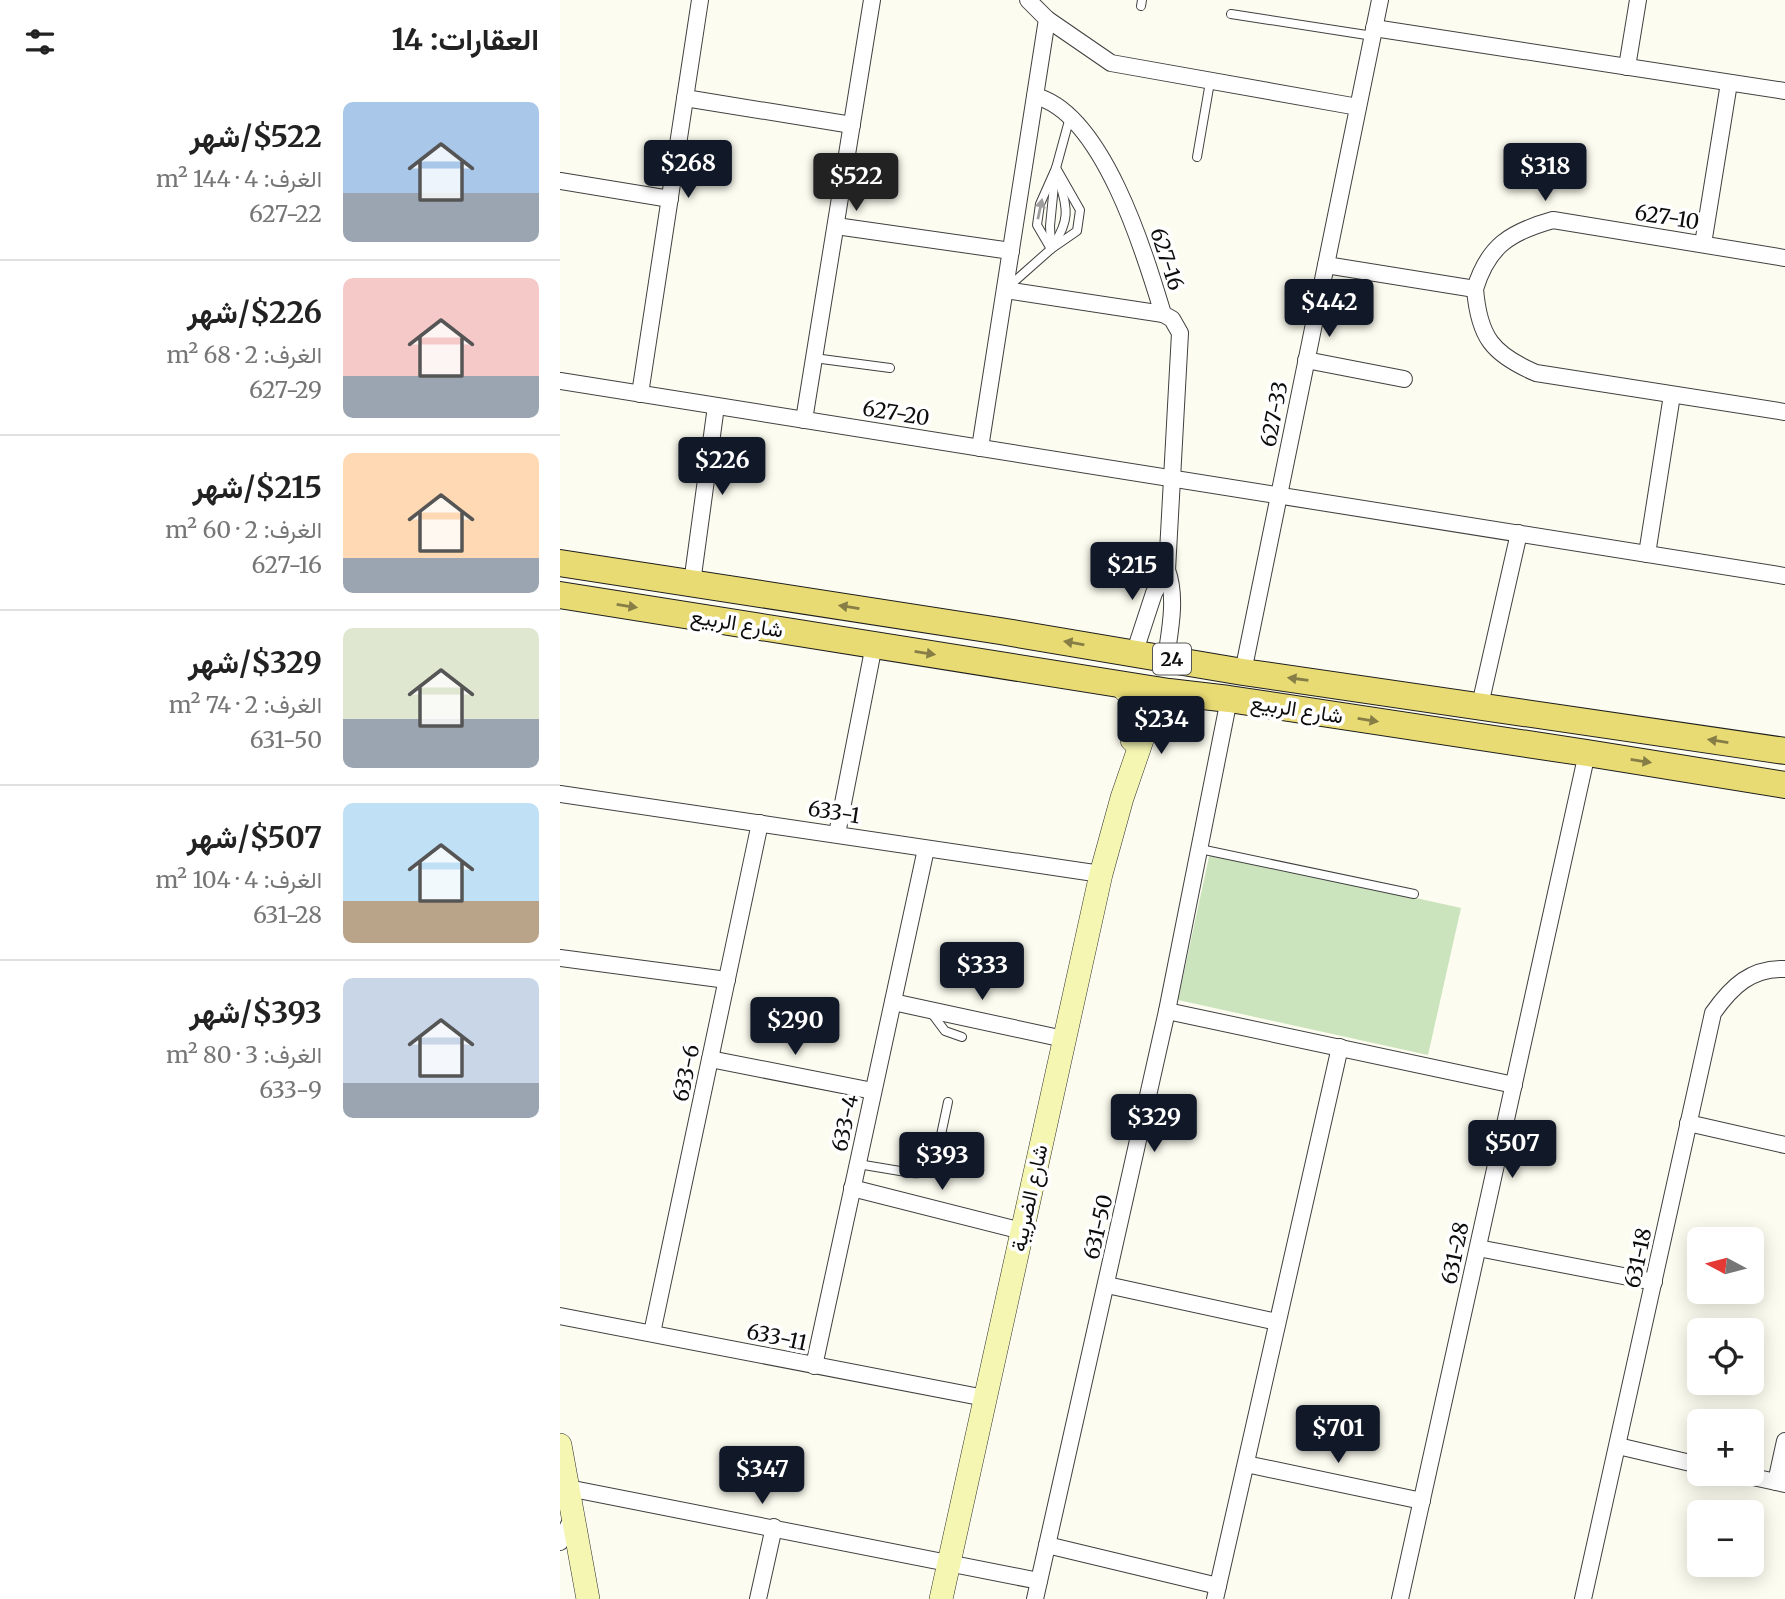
<!DOCTYPE html>
<html lang="ar">
<head>
<meta charset="utf-8">
<style>
	:root { --surface:#fff; --page:#f2f2f2; --text:#222; --muted:#767676; --line:#e0e0e0; --accent:#111827 }
	body { margin:0; font-family:Merriweather,Vazirmatn,serif; background:var(--page); color:var(--text); direction:rtl; height:100vh; display:flex; flex-direction:column; font-size:26px; white-space:nowrap }
	* { box-sizing:border-box; margin:0 }
	p { font-size:23px; color:var(--muted) }
	.icon { flex:none; width:38px; height:38px; fill:none; stroke:currentColor; stroke-width:2; stroke-linecap:round; stroke-linejoin:round }
	.map { position:relative; flex:1; overflow:hidden; direction:ltr }
	.sheet { display:flex; flex-direction:column; background:var(--surface); width:560px }
	.sheet>* { flex:none }
	.needle { width:46px; rotate:277deg }
	.buttons { position:absolute; left:1127px; top:1227px; display:grid; gap:14px }
	.buttons a { display:grid; place-items:center; width:77px; height:77px; border-radius:10px; background:var(--surface); box-shadow:0 4px 18px #0003; font-size:35px }
	.price { position:absolute; translate:-50% -60px; padding:0 16px; border-radius:7px; background:var(--accent); color:#fff; font-size:23px; line-height:46px; filter:drop-shadow(0 2px 4px #0008) }
	.price::after { content:''; position:absolute; left:50%; top:42px; width:21px; height:16px; margin-left:-10px; background:inherit; clip-path:polygon(0 0,100% 0,50% 100%) }
	.price.current { background:#222; color:#fff }
	ul { padding:0; list-style:none }
	li { display:flex; align-items:center; gap:21px; height:175px; padding:0 21px }
	li+li { border-top:2px solid var(--line) }
	li span { display:grid; place-items:center; flex:none; width:196px; height:140px; border-radius:10px; color:#555 }
	li>.icon { margin-inline-start:auto }
	span .icon { width:84px; height:84px; fill:#fffc; stroke-width:1 }
	li b { font-size:30px }
	h2 { display:flex; justify-content:space-between; align-items:center; height:84px; padding:0 21px; font-size:30px }
	main { display:flex; flex:1; min-height:0 }
	.map>svg:first-child { display:block }
	.green { fill:#cce4bd }
	.lines { fill:none; stroke-linecap:round; stroke-linejoin:round }
	.lane-casing { stroke:#404040; stroke-width:10 }
	.street-casing { stroke:#404040; stroke-width:18 }
	.secondary-casing { stroke:#2f2f2f; stroke-width:24 }
	.primary-casing { stroke:#1e1e1e; stroke-width:28 }
	.lane { stroke:#fff; stroke-width:8 }
	.street { stroke:#fff; stroke-width:16 }
	.secondary { stroke:#f5f6b2; stroke-width:23 }
	.primary { stroke:#e9db74; stroke-width:26 }
	.oneway { fill:#9e9e9e }
	.oneway2 { fill:#867e46 }
	.labels { text-anchor:middle; dominant-baseline:central; stroke-width:7; stroke-linejoin:round; paint-order:stroke }
	.shield { fill:#fff; stroke:#565656; stroke-width:2 }
	.shield-label { font-size:19px; font-weight:bold; fill:#0d0d0d }
	.street-label { font-size:21px; fill:#0d0d0d; stroke:#fff }
</style>
</head>
<body>
<main>
<div class="map">
<svg width="1225" height="1599" viewBox="0 0 1225 1599">
	<rect width="100%" height="100%" fill="#fdfcf0"/>
	<path class="green" d="M650,852L901,908L868,1055L618,1000Z"/>
	<g class="lines">
		<defs>
			<g id="lane">
				<path d="M581,6L582,0"/>
				<path d="M671,14L813,36"/>
				<path d="M637,157L650,82"/>
				<path d="M494,244C509,221 508,209 500,184"/>
				<path d="M491,246L490,226L495,175"/>
				<path d="M491,249L477,225L480,204L496,168L510,117"/>
				<path d="M447,288L491,249L517,231L520,210L496,168"/>
				<path d="M254,358L330,368"/>
				<path d="M640,849L854,894"/>
				<path d="M370,1011L385,1031L402,1037"/>
				<path d="M298,1164L352,1173C363,1174 370,1173 375,1163L388,1102"/>
			</g>
			<g id="street">
				<path d="M468,0L487,19L475,96C543,113 585,254 603,314L612,319L620,333L607,570C617,597 610,630 606,658"/>
				<path d="M487,19L551,63L798,107"/>
				<path d="M814,28L1225,91"/>
				<path d="M1067,67L1078,0"/>
				<path d="M125,98L292,125"/>
				<path d="M0,181L110,199"/>
				<path d="M276,226L451,251"/>
				<path d="M1143,244L1169,83"/>
				<path d="M766,265L915,289C928,246 950,232 993,220L1225,258"/>
				<path d="M915,289C919,337 932,354 976,373L1225,412"/>
				<path d="M445,290L603,314"/>
				<path d="M746,360L844,379"/>
				<path d="M0,381L1225,576"/>
				<path d="M80,394L140,0"/>
				<path d="M244,420L312,0"/>
				<path d="M420,448L475,96"/>
				<path d="M1087,554L1112,395"/>
				<path d="M132,583L156,406"/>
				<path d="M574,654L594,593L607,570"/>
				<path d="M683,672L820,0"/>
				<path d="M920,705L959,533"/>
				<path d="M0,794L541,874"/>
				<path d="M277,834L314,645"/>
				<path d="M0,958L167,980"/>
				<path d="M333,1002L504,1039"/>
				<path d="M607,1011L954,1085"/>
				<path d="M150,1059L313,1091"/>
				<path d="M1128,1123L1225,1145"/>
				<path d="M292,1188L462,1231"/>
				<path d="M918,1248L1094,1282"/>
				<path d="M547,1285L717,1322"/>
				<path d="M0,1316L425,1398"/>
				<path d="M92,1333L200,823"/>
				<path d="M254,1366L366,849"/>
				<path d="M1058,1446L1139,1465"/>
				<path d="M686,1464L862,1501"/>
				<path d="M1179,1474L1225,1484"/>
				<path d="M1216,1482L1225,1441"/>
				<path d="M8,1488L479,1581"/>
				<path d="M0,1542L13,1517"/>
				<path d="M487,1545L658,1586"/>
				<path d="M198,1599L214,1527"/>
				<path d="M475,1599L607,1011L669,699"/>
				<path d="M655,1599L780,1047"/>
				<path d="M840,1599L1027,753"/>
				<path d="M1023,1599L1153,1013C1172,986 1191,968 1225,969"/>
			</g>
			<g id="secondary">
				<path d="M558,684C581,701 577,714 572,740"/>
				<path d="M0,1445L28,1599"/>
				<path d="M381,1599L541,874L562,798L593,708L599,699L609,692"/>
			</g>
			<g id="primary">
				<path d="M0,563L440,631L683,672L1225,751"/>
				<path d="M0,595L609,692L669,699L1027,753L1225,785"/>
			</g>
		</defs>
		<use href="#lane" class="lane-casing"/>
		<use href="#street" class="street-casing"/>
		<use href="#secondary" class="secondary-casing"/>
		<use href="#primary" class="primary-casing"/>
		<use href="#lane" class="lane"/>
		<use href="#street" class="street"/>
		<use href="#secondary" class="secondary"/>
		<use href="#primary" class="primary"/>
	</g>
	<defs><path id="oneway-solid" d="M-6-.8H1V-3.2L6.5 0L1 3.2V.8H-6Z" transform="scale(1.75)"/></defs>
	<use class="oneway" href="#oneway-solid" transform="translate(480 209) rotate(-78)"/>
	<g class="oneway2">
		<use href="#oneway-solid" transform="translate(67 606) rotate(9)"/>
		<use href="#oneway-solid" transform="translate(289 607) rotate(-171)"/>
		<use href="#oneway-solid" transform="translate(514 643) rotate(-170)"/>
		<use href="#oneway-solid" transform="translate(365 653) rotate(9)"/>
		<use href="#oneway-solid" transform="translate(738 679) rotate(-172)"/>
		<use href="#oneway-solid" transform="translate(808 720) rotate(9)"/>
		<use href="#oneway-solid" transform="translate(1158 741) rotate(-171)"/>
		<use href="#oneway-solid" transform="translate(1081 761) rotate(9)"/>
	</g>
	<g class="labels">
		<rect class="shield" x="593" y="643.5" width="38" height="31" rx="5"/>
		<g class="shield-label">
			<text x="612" y="659">24</text>
		</g>
		<g class="street-label">
			<text transform="translate(1107 217) rotate(9)">627-10</text>
			<text transform="translate(607 259) rotate(72)">627-16</text>
			<text transform="translate(336 413) rotate(9)">627-20</text>
			<text transform="translate(714 414) rotate(-79)">627-33</text>
			<text transform="translate(177 623) rotate(9)">شارع الربيع</text>
			<text transform="translate(737 709) rotate(9)">شارع الربيع</text>
			<text transform="translate(274 812) rotate(9)">633-1</text>
			<text transform="translate(126 1073) rotate(-78)">633-6</text>
			<text transform="translate(285 1123) rotate(-78)">633-4</text>
			<text transform="translate(469 1198) rotate(-78)">شارع الضريبة</text>
			<text transform="translate(538 1227) rotate(-77)">631-50</text>
			<text transform="translate(895 1253) rotate(-78)">631-28</text>
			<text transform="translate(1078 1258) rotate(-78)">631-18</text>
			<text transform="translate(217 1337) rotate(12)">633-11</text>
		</g>
	</g>
</svg>
<div class="buttons">
<a><svg class="needle" viewBox="-14 -14 28 28"><path d="M0-13l5 13h-10z" fill="#e53935"/><path d="M0 13l5-13h-10z" fill="#767676"/></svg></a>
<a><svg class="icon" aria-label="locate" viewBox="0 0 24 24"><circle cx="12" cy="12" r="6"/><path d="M12 2v4M12 18v4M2 12h4M18 12h4"/></svg></a>
<a>+</a>
<a>−</a>
</div>
<b class="price" style="left:128px;top:200px">$268</b>
<b class="price" style="left:985px;top:203px">$318</b>
<b class="price current" style="left:296px;top:213px">$522</b>
<b class="price" style="left:769px;top:339px">$442</b>
<b class="price" style="left:162px;top:497px">$226</b>
<b class="price" style="left:572px;top:602px">$215</b>
<b class="price" style="left:601px;top:756px">$234</b>
<b class="price" style="left:422px;top:1002px">$333</b>
<b class="price" style="left:235px;top:1057px">$290</b>
<b class="price" style="left:594px;top:1154px">$329</b>
<b class="price" style="left:952px;top:1180px">$507</b>
<b class="price" style="left:382px;top:1192px">$393</b>
<b class="price" style="left:778px;top:1465px">$701</b>
<b class="price" style="left:202px;top:1506px">$347</b>
</div>
<section class="sheet">
<h2>العقارات: 14<svg class="icon" aria-label="filters" viewBox="0 0 24 24"><path d="M4 7h16M4 17h16"/><circle cx="9" cy="7" r="2"/><circle cx="15" cy="17" r="2"/></svg></h2>
<ul>
<li><span style="background:linear-gradient(#a9c7e8 65%,#9aa5b1 0)"><svg class="icon" aria-label="home" viewBox="0 0 24 24"><path d="M3 11l9-7 9 7M6 9v11h12V9"/></svg></span><div><b>$522/شهر</b><p>الغرف: 4 · 144 m²</p><p>627-22</p></div></li>
<li><span style="background:linear-gradient(#f6c9c9 70%,#9aa5b1 0)"><svg class="icon" aria-label="home" viewBox="0 0 24 24"><path d="M3 11l9-7 9 7M6 9v11h12V9"/></svg></span><div><b>$226/شهر</b><p>الغرف: 2 · 68 m²</p><p>627-29</p></div></li>
<li><span style="background:linear-gradient(#ffd9b3 75%,#9aa5b1 0)"><svg class="icon" aria-label="home" viewBox="0 0 24 24"><path d="M3 11l9-7 9 7M6 9v11h12V9"/></svg></span><div><b>$215/شهر</b><p>الغرف: 2 · 60 m²</p><p>627-16</p></div></li>
<li><span style="background:linear-gradient(#dfe7d0 65%,#9aa5b1 0)"><svg class="icon" aria-label="home" viewBox="0 0 24 24"><path d="M3 11l9-7 9 7M6 9v11h12V9"/></svg></span><div><b>$329/شهر</b><p>الغرف: 2 · 74 m²</p><p>631-50</p></div></li>
<li><span style="background:linear-gradient(#bfe0f5 70%,#b9a48a 0)"><svg class="icon" aria-label="home" viewBox="0 0 24 24"><path d="M3 11l9-7 9 7M6 9v11h12V9"/></svg></span><div><b>$507/شهر</b><p>الغرف: 4 · 104 m²</p><p>631-28</p></div></li>
<li><span style="background:linear-gradient(#c9d6e8 75%,#9aa5b1 0)"><svg class="icon" aria-label="home" viewBox="0 0 24 24"><path d="M3 11l9-7 9 7M6 9v11h12V9"/></svg></span><div><b>$393/شهر</b><p>الغرف: 3 · 80 m²</p><p>633-9</p></div></li>
</ul>
</section>
</main>
</body>
</html>
